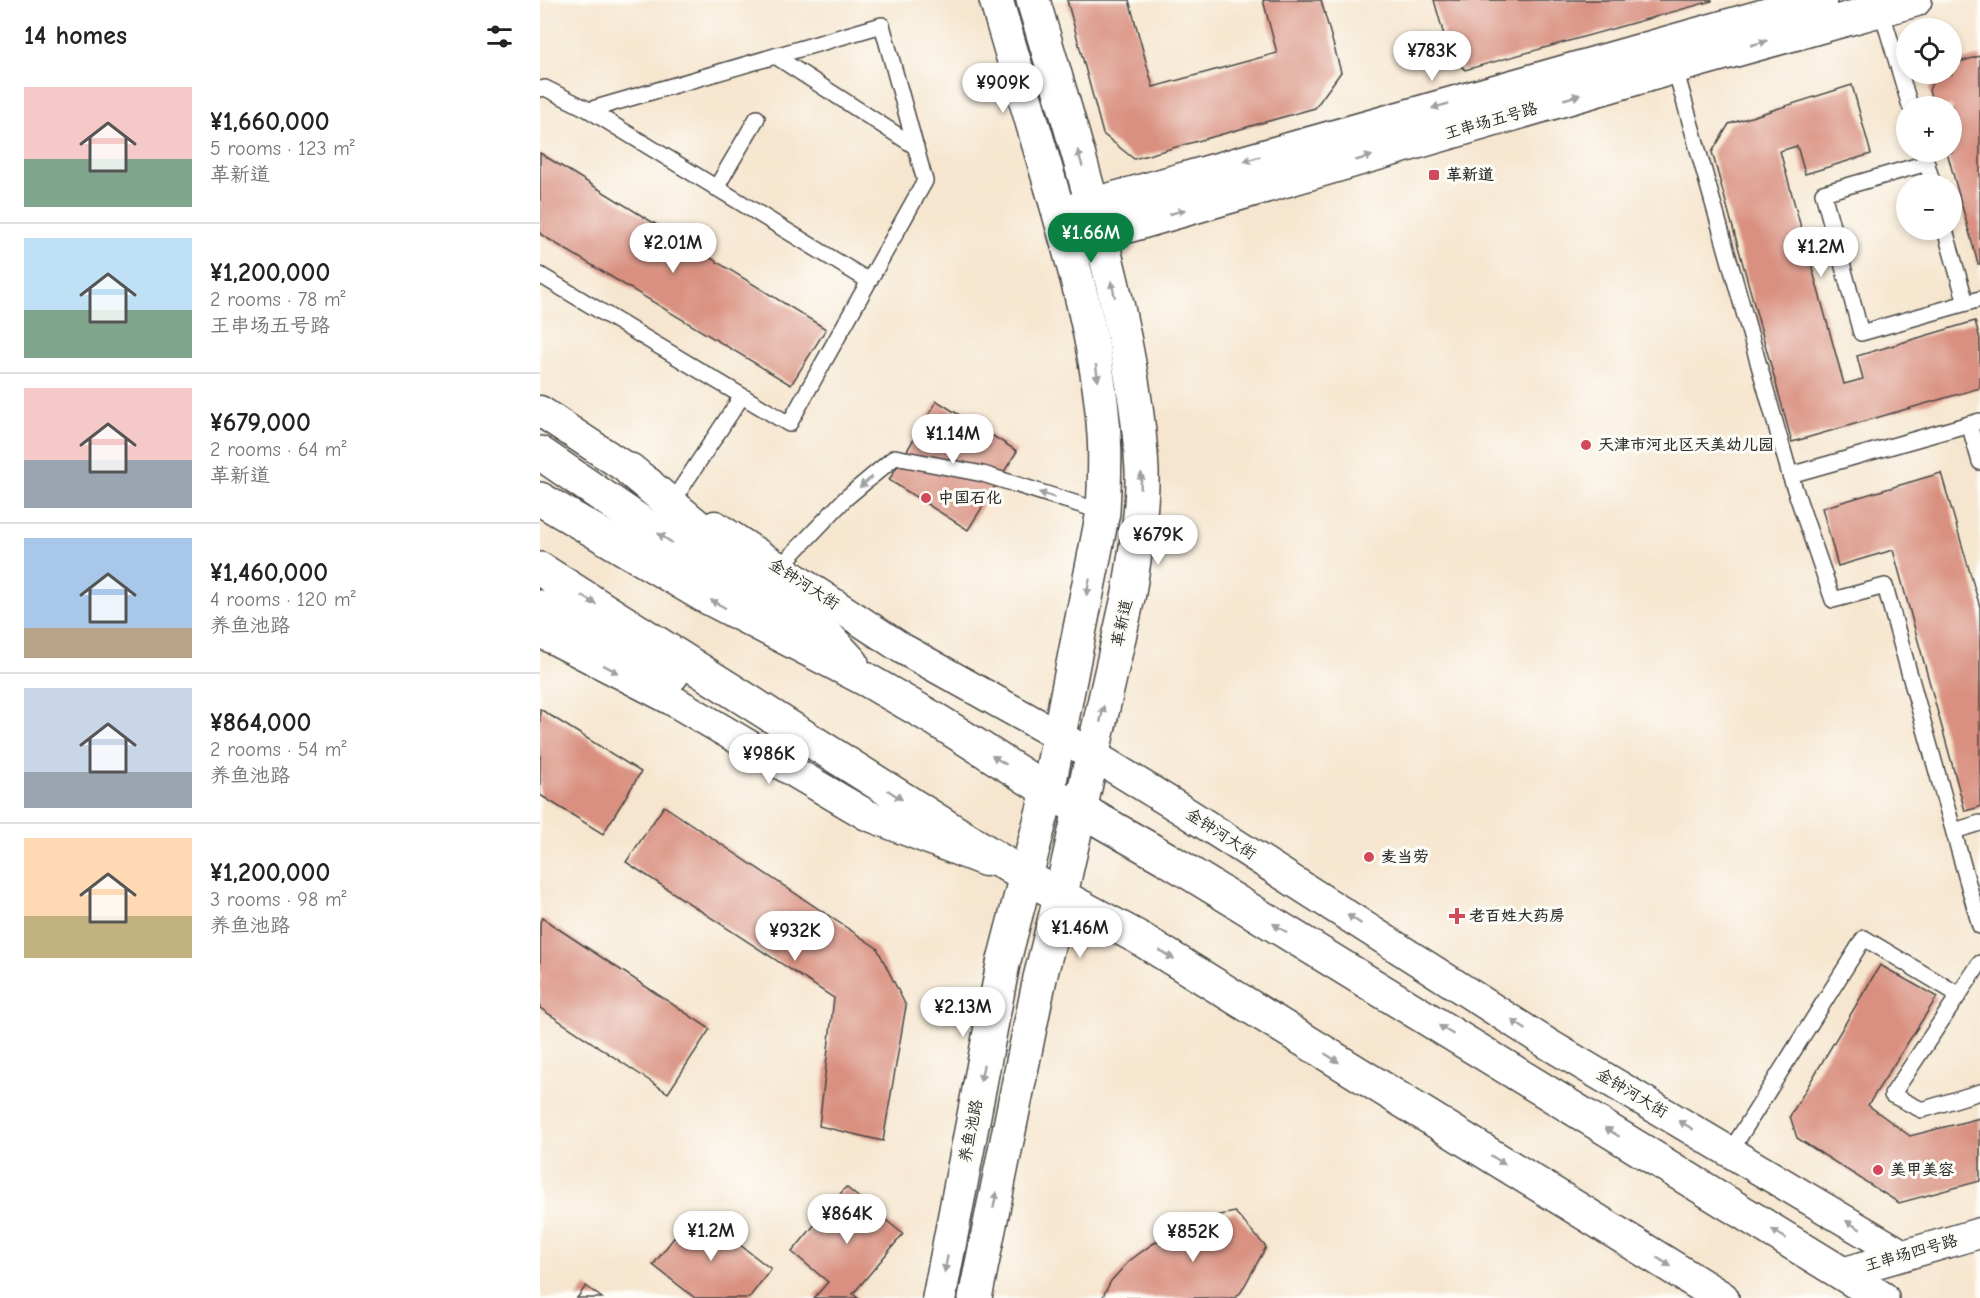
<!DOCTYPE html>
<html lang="en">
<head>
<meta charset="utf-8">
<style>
	:root { --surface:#fff; --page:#f2f2f2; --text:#222; --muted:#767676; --line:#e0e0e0; --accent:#0b8043 }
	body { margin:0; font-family:"Comic Neue","LXGW WenKai TC",sans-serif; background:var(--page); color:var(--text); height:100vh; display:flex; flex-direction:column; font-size:22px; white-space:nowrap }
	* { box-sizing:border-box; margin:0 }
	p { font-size:20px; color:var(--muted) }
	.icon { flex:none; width:33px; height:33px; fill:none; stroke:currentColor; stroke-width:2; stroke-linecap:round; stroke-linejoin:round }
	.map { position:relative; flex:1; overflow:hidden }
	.panel { display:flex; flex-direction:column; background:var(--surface); width:540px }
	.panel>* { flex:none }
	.controls { position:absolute; left:1356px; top:18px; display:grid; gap:12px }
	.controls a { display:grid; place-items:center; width:66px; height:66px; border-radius:50%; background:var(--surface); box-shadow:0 3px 9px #0003; font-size:30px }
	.price { position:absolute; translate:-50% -51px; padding:0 14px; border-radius:21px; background:#fff; color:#222; font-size:20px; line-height:39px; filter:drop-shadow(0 2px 3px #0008) }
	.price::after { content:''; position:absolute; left:50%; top:36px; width:18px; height:14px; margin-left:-9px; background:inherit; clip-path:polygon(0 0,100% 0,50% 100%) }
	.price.current { background:var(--accent); color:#fff }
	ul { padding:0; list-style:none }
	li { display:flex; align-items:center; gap:18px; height:150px; padding:0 24px }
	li+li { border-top:2px solid var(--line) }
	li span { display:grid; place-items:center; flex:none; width:168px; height:120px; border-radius:0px; color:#555 }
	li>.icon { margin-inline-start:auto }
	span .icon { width:72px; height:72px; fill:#fffc; stroke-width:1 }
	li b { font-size:26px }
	h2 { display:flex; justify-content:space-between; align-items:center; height:72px; padding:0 24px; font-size:26px }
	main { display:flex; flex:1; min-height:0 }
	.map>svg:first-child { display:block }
	.building { fill:#d99080 }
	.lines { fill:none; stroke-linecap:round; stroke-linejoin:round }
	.service-casing { stroke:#494744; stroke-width:18 }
	.minor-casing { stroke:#494744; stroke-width:33 }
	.tertiary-casing { stroke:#494744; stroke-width:36 }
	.primary-casing { stroke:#494744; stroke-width:36 }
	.service { stroke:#fff; stroke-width:15 }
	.minor { stroke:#fff; stroke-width:30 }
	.tertiary { stroke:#fff; stroke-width:33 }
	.primary { stroke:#fff; stroke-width:33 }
	.oneway { fill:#a0a0a0 }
	.poi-dot { fill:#d1495b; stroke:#fdfcf7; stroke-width:2 }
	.labels { text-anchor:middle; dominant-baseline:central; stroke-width:6; stroke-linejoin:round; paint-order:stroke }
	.street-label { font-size:16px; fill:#2b2b2b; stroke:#fdfcf7 }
	.poi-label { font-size:16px; font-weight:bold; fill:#2b2b2b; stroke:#fdfcf7; text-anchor:start }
</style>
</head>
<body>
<main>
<section class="panel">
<h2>14 homes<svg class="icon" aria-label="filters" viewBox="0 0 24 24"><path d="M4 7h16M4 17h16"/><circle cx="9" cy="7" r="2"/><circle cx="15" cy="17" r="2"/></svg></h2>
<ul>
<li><span style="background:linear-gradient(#f6c9c9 60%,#7fa58c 0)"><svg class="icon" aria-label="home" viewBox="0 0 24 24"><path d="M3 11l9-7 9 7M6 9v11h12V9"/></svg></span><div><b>¥1,660,000</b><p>5 rooms · 123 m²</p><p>革新道</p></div></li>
<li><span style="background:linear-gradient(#bfe0f5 60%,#7fa58c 0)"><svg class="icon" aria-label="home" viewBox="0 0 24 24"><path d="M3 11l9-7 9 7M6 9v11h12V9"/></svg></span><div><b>¥1,200,000</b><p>2 rooms · 78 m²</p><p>王串场五号路</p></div></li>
<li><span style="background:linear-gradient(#f6c9c9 60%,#9aa5b1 0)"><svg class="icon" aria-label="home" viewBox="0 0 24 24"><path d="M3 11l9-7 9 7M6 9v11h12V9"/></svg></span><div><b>¥679,000</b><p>2 rooms · 64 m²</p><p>革新道</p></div></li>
<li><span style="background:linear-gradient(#a9c7e8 75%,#b9a48a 0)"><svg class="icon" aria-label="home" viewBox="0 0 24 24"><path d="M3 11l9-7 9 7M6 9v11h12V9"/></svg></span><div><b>¥1,460,000</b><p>4 rooms · 120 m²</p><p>养鱼池路</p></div></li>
<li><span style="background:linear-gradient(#c9d6e8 70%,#9aa5b1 0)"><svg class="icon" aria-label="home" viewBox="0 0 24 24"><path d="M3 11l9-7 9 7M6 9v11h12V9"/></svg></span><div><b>¥864,000</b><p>2 rooms · 54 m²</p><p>养鱼池路</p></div></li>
<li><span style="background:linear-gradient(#ffd9b3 65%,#c2b280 0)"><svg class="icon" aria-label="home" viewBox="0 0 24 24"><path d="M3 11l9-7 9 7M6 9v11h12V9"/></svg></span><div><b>¥1,200,000</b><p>3 rooms · 98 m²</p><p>养鱼池路</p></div></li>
</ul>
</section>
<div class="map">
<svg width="1440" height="1298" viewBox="0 0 1440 1298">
	<rect width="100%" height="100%" fill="#fdfcf7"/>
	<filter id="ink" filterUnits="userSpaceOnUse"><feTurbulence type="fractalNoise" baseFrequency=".0167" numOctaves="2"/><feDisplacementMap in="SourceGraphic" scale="12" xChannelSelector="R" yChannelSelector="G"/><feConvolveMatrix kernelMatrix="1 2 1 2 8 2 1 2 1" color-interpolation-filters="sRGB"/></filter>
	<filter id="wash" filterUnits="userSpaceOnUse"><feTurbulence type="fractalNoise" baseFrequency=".008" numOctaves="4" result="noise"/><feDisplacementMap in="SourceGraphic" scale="24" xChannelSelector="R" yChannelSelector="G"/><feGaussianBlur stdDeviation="1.35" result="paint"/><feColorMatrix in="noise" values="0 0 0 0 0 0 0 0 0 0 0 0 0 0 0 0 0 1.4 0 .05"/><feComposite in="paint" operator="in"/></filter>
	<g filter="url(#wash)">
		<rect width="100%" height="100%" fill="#f6e6cf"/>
		<g id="blocks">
			<g class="building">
				<path d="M527,0H589L613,87L737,53L723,0H781L801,72L775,108L594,159L563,134Z"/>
				<path d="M894,0H1172V1L925,70L909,53Z"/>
				<path d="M1440,56V264H1438L1407,152H1412V106H1394L1389,90L1396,74H1412V64Z"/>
				<path d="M1312,85L1331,154L1265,174L1257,146L1240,151L1304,384L1323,379L1317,356L1435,321L1440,339V388L1252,442L1172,152L1189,124Z"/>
				<path d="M0,153L286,329L251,385L0,234Z"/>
				<path d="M397,401L477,451L428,530L349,480Z"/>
				<path d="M1401,473L1440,607V807L1425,811L1353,550L1298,566L1282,508Z"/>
				<path d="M0,709L101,772L63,834L0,795Z"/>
				<path d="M124,806L337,948L366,1006L343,1141L279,1126L294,998L86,862Z"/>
				<path d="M2,918L170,1029L128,1093L0,1008V922Z"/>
				<path d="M1340,965L1397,997L1328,1105L1370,1136L1440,1118V1181L1359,1203L1257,1138L1250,1116Z"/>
				<path d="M306,1187L363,1234L313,1294L318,1298H274L288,1282L252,1252Z"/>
				<path d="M155,1210L231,1269L209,1298H155L113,1265Z"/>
				<path d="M695,1212L726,1247L701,1292L695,1298H562L571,1281L589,1261L611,1245L640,1228L670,1217Z"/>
				<path d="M46,1286L62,1298H37Z"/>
			</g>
		</g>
	</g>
	<g filter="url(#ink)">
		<use href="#blocks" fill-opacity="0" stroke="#494744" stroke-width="1.5"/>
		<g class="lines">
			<defs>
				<g id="service">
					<path d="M1340,6L1370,106"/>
					<path d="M235,56L376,147"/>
					<path d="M1134,65L1250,475L1440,421"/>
					<path d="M0,89L5,88L49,110L342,25L385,181L249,424L0,275"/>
					<path d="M49,110L329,281"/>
					<path d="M1383,152L1393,184"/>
					<path d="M1387,163L1283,193L1321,333L1440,299"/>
					<path d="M176,188L217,118"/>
					<path d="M1405,230L1426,303"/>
					<path d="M1429,424L1440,462"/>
					<path d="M1250,475L1293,600L1345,586L1440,926"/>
					<path d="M134,499L202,396"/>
					<path d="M239,568L306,498L355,457L443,474L563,512"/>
					<path d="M1414,831L1440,823"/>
					<path d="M1440,963L1352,1095L1382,1110L1440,1092"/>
					<path d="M1190,1152L1324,938L1419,995"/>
				</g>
				<g id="minor">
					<path d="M0,411L109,483"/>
					<path d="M175,526L363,649L553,755L644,811L1008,1044L1363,1255"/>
					<path d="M0,632L132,700L327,815L445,861"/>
					<path d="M1302,1273L1440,1233"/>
				</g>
				<g id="tertiary">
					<path d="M534,210L1280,0"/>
					<path d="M540,240L1135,67L1375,0"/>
					<path d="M399,1298L463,964L508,791L563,512C564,487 566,460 564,435C559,353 536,272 513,193C494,129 475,64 456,0"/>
					<path d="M435,1298L500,978L521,894L589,593C595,553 603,510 602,470C599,407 587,346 573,286C550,189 521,95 493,0"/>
				</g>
				<g id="primary">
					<path d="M0,453L233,613"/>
					<path d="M90,470L262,614L289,638L312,663"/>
					<path d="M0,499L163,595L327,680L398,721L508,791L627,859L1342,1298"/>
					<path d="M0,569L486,877L599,938L1182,1298"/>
					<path d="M0,607L132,675"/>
				</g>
			</defs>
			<use href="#service" class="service-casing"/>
			<use href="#minor" class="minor-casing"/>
			<use href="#tertiary" class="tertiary-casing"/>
			<use href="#primary" class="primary-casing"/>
			<use href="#service" class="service"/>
			<use href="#minor" class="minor"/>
			<use href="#tertiary" class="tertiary"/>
			<use href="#primary" class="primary"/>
		</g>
		<defs><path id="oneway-solid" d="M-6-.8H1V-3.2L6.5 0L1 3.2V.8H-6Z" transform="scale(1.5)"/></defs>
		<g class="oneway">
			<use href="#oneway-solid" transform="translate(1219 43) rotate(-16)"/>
			<use href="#oneway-solid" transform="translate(1032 97) rotate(-16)"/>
			<use href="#oneway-solid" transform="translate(900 106) rotate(164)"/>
			<use href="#oneway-solid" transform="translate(540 158) rotate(-106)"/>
			<use href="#oneway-solid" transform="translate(824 158) rotate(-16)"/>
			<use href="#oneway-solid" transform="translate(712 159) rotate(164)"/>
			<use href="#oneway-solid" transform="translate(637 212) rotate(-16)"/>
			<use href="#oneway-solid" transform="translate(573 289) rotate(-103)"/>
			<use href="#oneway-solid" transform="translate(557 373) rotate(82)"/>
			<use href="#oneway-solid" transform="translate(601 481) rotate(-87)"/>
			<use href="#oneway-solid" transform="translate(326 482) rotate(140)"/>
			<use href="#oneway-solid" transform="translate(507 495) rotate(-162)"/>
			<use href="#oneway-solid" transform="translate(125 538) rotate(-146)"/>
			<use href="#oneway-solid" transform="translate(548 587) rotate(101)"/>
			<use href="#oneway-solid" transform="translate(49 600) rotate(32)"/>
			<use href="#oneway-solid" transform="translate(178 604) rotate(-152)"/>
			<use href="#oneway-solid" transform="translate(71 669) rotate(27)"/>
			<use href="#oneway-solid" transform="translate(562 714) rotate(-78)"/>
			<use href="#oneway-solid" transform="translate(459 760) rotate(-148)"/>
			<use href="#oneway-solid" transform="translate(355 795) rotate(33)"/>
			<use href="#oneway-solid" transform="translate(814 919) rotate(-147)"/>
			<use href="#oneway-solid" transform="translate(740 928) rotate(-148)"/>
			<use href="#oneway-solid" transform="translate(627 955) rotate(32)"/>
			<use href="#oneway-solid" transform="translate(979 1025) rotate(-147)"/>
			<use href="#oneway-solid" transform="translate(906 1030) rotate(-148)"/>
			<use href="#oneway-solid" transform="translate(792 1058) rotate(32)"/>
			<use href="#oneway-solid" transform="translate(442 1073) rotate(101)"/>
			<use href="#oneway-solid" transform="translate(1146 1125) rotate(-149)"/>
			<use href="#oneway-solid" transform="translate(1072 1132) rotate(-148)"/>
			<use href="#oneway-solid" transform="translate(958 1160) rotate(32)"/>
			<use href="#oneway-solid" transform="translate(455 1200) rotate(-79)"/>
			<use href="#oneway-solid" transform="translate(1313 1225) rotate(-149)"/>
			<use href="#oneway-solid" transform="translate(1239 1234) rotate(-148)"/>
			<use href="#oneway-solid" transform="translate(1124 1262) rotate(32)"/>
			<use href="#oneway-solid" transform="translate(406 1264) rotate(101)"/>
		</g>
	</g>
	<g class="poi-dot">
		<rect x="888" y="169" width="12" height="12" rx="3"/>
		<circle cx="1046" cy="445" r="6"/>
		<circle cx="386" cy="498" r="6"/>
		<circle cx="829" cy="857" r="6"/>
		<path d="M914 907h6v6h6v6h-6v6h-6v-6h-6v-6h6z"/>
		<circle cx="1338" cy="1170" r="6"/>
	</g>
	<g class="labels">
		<g class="street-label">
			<text transform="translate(951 121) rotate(-16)">王串场五号路</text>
			<text transform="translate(264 584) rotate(33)">金钟河大街</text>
			<text transform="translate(582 623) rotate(-78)">革新道</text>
			<text transform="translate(681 834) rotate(33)">金钟河大街</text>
			<text transform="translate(1092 1093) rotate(31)">金钟河大街</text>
			<text transform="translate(431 1131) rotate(-79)">养鱼池路</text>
			<text transform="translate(1371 1253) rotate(-16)">王串场四号路</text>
		</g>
		<g class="poi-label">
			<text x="906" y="175">革新道</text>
			<text x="1058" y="445">天津市河北区天美幼儿园</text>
			<text x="398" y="498">中国石化</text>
			<text x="841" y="857">麦当劳</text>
			<text x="929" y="916">老百姓大药房</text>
			<text x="1350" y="1170">美甲美容</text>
		</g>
	</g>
</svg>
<div class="controls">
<a><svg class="icon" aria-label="locate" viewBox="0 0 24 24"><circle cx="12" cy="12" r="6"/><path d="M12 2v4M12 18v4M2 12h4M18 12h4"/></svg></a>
<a>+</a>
<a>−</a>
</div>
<b class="price" style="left:892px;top:82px">¥783K</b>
<b class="price" style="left:463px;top:114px">¥909K</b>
<b class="price current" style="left:551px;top:264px">¥1.66M</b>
<b class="price" style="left:133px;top:274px">¥2.01M</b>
<b class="price" style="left:1281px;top:278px">¥1.2M</b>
<b class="price" style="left:413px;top:465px">¥1.14M</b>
<b class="price" style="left:618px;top:566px">¥679K</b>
<b class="price" style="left:229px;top:785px">¥986K</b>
<b class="price" style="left:540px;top:959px">¥1.46M</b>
<b class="price" style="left:255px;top:962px">¥932K</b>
<b class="price" style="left:423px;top:1038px">¥2.13M</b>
<b class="price" style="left:307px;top:1245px">¥864K</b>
<b class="price" style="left:171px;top:1262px">¥1.2M</b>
<b class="price" style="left:653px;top:1263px">¥852K</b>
</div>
</main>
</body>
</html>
